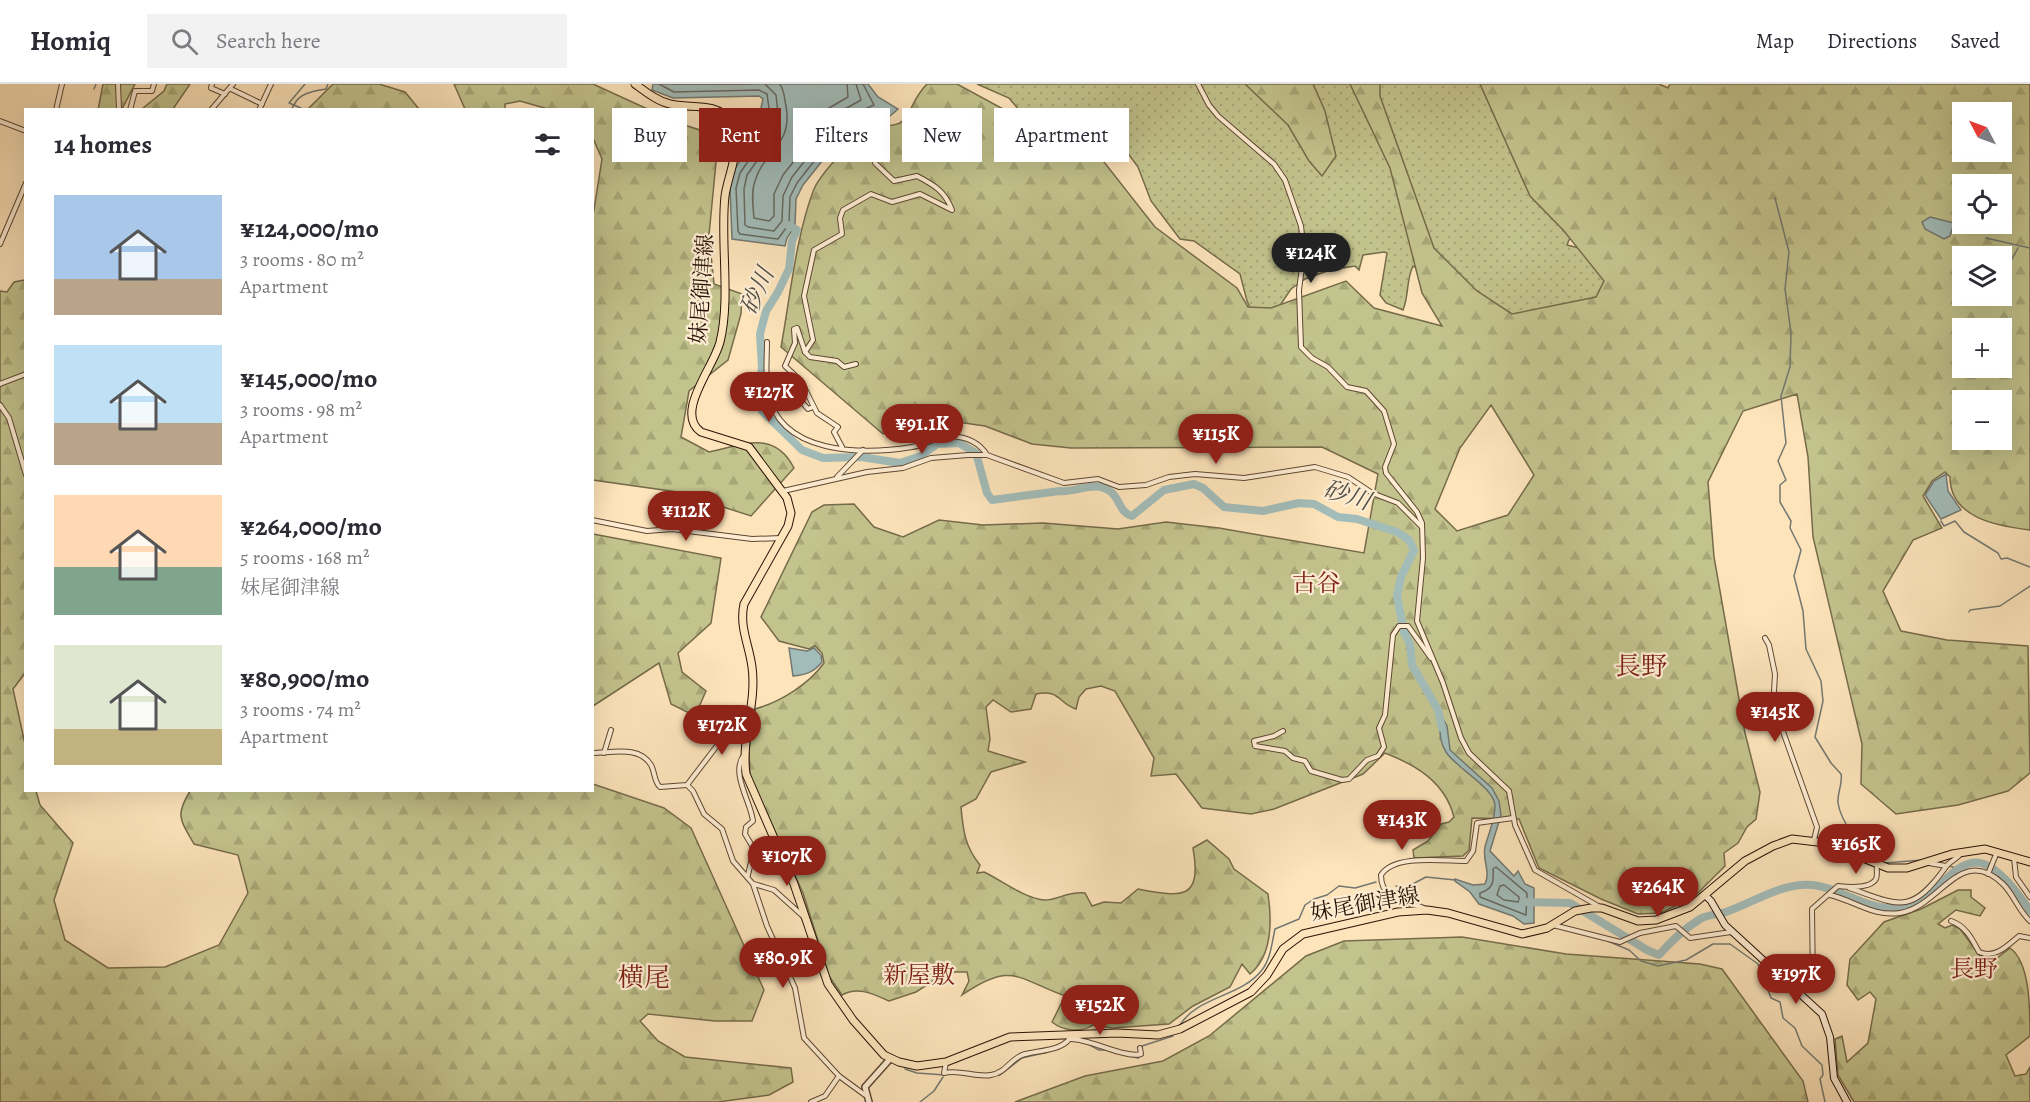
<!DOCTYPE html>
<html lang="en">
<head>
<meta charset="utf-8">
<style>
	:root { --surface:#fff; --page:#f2f2f3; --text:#2b2b33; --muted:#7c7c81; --line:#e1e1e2; --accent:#8f2418 }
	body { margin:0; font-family:Alegreya,"Noto Serif JP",serif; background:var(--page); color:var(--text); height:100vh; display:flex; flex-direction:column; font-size:22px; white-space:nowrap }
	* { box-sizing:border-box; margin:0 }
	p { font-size:20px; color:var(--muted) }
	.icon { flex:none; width:33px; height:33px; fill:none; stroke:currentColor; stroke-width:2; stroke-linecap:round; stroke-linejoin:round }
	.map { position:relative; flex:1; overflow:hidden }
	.panel { position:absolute; left:24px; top:24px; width:570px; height:684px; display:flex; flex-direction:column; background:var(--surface); border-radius:0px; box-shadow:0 6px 24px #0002 }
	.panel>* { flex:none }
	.banner { position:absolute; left:612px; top:24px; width:570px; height:54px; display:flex; gap:12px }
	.needle { width:39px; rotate:311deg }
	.buttons { position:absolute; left:1952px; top:18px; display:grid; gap:12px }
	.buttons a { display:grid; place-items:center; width:60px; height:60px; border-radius:0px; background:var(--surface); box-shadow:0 6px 24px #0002; font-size:30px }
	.price { position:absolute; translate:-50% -51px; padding:0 14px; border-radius:21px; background:var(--accent); color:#fff; font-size:20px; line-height:39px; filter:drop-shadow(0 2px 3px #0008) }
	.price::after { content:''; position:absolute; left:50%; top:36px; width:18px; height:14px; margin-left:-9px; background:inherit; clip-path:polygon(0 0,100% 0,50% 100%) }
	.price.on { background:#222; color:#fff }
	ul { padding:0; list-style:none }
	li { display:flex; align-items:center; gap:18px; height:150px; padding:0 30px }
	li span { display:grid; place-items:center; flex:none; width:168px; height:120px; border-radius:0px; color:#555 }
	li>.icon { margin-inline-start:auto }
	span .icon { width:72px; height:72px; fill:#fffc; stroke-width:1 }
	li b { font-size:26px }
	h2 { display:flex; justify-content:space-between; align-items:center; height:72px; padding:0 30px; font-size:26px }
	.tag { padding:0 21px; border-radius:0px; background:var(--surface); box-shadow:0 6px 24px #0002; font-size:21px; line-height:54px }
	.tag.on { background:var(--accent); color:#fff }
	header { display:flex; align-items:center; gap:36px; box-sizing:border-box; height:84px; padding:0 30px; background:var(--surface); border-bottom:2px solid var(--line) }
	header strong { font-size:28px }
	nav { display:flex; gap:33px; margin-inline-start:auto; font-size:21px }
	.search { width:420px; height:54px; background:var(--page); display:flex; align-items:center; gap:15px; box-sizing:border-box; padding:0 21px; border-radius:0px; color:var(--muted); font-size:22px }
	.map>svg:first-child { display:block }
	.grass { fill:url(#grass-dots); stroke:#766b4a; stroke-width:1.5 }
	.forest { fill:url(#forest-firs); stroke:#766b4a; stroke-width:1.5; fill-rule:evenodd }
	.water { fill:#a2bcb9; stroke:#727871; stroke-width:1.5 }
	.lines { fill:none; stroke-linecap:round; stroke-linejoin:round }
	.shore { stroke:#666860; stroke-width:1.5 }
	.stream { stroke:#727871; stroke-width:1.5 }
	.river { stroke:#a2bcb9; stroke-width:8 }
	.minor-casing { stroke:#5e4733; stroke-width:6 }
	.tertiary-casing { stroke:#5e4733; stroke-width:8 }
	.secondary-casing { stroke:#291306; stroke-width:8 }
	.primary-casing { stroke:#291306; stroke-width:9 }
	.minor { stroke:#feedd3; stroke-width:4 }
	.tertiary { stroke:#feedd3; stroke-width:5 }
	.secondary { stroke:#feedd3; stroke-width:6 }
	.primary { stroke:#fde4bb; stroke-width:7 }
	.labels { text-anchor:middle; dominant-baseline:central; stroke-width:4.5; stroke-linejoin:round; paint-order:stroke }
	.street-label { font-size:22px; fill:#291306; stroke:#feedd3 }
	.water-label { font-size:24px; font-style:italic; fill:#534e45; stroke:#feedd3 }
	.neighbourhood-label { font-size:24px; fill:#7a1f14; stroke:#feedd3 }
	.quarter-label { font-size:26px; fill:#7a1f14; stroke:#feedd3 }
</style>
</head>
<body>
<header>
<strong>Homiq</strong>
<div class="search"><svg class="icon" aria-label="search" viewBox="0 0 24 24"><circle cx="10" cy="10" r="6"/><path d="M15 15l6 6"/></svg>Search here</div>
<nav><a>Map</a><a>Directions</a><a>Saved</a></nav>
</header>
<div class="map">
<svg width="2030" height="1018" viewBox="0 0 2030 1018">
	<defs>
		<pattern id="grass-dots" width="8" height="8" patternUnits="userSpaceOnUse" patternTransform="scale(1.5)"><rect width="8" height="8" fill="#c3c38d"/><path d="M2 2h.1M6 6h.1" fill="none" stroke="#a8a778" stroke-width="1.8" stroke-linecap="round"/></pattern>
		<pattern id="forest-firs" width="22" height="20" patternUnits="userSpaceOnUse" patternTransform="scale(1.5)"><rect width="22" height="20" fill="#c3c38d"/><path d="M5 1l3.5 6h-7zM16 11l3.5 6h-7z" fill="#a8a778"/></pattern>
	</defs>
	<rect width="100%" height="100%" fill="#fde4bb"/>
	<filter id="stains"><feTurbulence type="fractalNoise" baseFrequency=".00333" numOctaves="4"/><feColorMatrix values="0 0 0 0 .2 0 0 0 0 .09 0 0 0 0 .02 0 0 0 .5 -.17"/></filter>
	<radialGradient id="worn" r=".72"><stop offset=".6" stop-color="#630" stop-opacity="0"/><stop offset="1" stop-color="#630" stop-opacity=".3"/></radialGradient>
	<path class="grass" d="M977,0H1488L1579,148L1569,156L1567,161L1587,166L1621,205L1530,252L1413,182C1406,196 1409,212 1403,226L1386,219L1380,211L1387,169L1384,168L1363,171L1359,186L1355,182L1330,186L1305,195L1291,205L1277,226L1255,234L1247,217L1240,190L1194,157L1180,155L1151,117L1138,83L1122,61L1056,33H1025L1009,14Z"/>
	<g class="forest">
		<path d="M103,0H135L122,25L98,26Z"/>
		<path d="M167,0H190L173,25H142L164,7Z"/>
		<path d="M333,0H379L405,8L419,25H308Z"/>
		<path d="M454,0H593L678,39L703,47L717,68L709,151L714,200L742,210L741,230L728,276L689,307L681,353L709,368C743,361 774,345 794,384L751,432L720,422L699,411L593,396L592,138L602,75L593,54L592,26L548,25L520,17L505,20V25H465Z"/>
		<path d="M927,0H957L1018,33L1054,40L1086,55L1155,143L1237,204L1248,223L1271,224L1346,197L1374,224L1442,242L1422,209L1390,84L1350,0H1380V12L1434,164L1477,207L1512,230L1596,213L1604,197L1564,147L1530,112L1480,0H1659L1668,4L1670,0H2030V446C1997,442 1950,434 1950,393L1945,388L1932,397L1923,412L1942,444L1913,456L1883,507L1901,547L1947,556L2028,562L2030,689L2008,707L1958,721L1896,730L1861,700L1862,660L1813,453L1808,373L1797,310L1743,327L1708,398L1714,473L1745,649L1760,708L1756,735L1747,743L1738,759L1724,769L1725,782L1694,813L1661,829L1638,830L1601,815L1539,784L1519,735L1472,734L1469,766L1463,772L1414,774L1413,766L1428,757L1441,740L1449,738L1454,733C1445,698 1416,681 1385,669L1363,690L1274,725L1251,730L1202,724L1176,690L1151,692L1154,674L1115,607L1101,602L1086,605L1079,613L1076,625C1058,619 1060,605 1036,610L1031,625L1011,628L993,616L986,623L990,655L988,667L1025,678L991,688L976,715L961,723C963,746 965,763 980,781L977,789L984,788C1001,796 1024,814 1044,816C1056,817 1067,807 1085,809L1092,822L1104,818L1121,819L1138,805C1182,813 1202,817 1193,764L1207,756L1229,775L1234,785L1268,810C1272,837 1273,871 1250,890L1242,880L1230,903L1193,922L1169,940L1112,944L1093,941C1081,949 1063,947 1052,938L1065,912C1016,894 1012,877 962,911L969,897L967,888H947L916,908L889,917C873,910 858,902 842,911L829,892L803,809L750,693L749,666L755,625C780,618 808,601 824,579L822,569L815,562L809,565L779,557L761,533L812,428L824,421L854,420L874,443L903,453L939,436L983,441L1043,439L1118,445L1166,438L1219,444L1364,469L1378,390L1322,363L1071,364L1032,360L985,342L922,333L883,350L781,263C790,214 796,151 814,105C822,86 855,55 871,40C916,48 903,24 927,0ZM1962,28H2001V68H1962ZM1962,100H2001V140H1962ZM1962,172H2001V212H1962ZM1962,244H2001V284H1962ZM1962,316H2001V356H1962ZM1491,321L1534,391L1508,431L1457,447L1435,425L1460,364Z"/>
		<path d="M1245,0H1313L1325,27L1336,72L1322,92L1309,77L1288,41Z"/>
		<path d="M25,196L26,588L13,605L25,660L26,706L36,707L40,721L73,759L54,816L65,856L108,884L165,883L219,861L248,809L238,771L194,760C180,735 175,732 190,707L592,706L593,700L664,724L691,744L764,906L752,937H715L648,930L640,937L658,957L685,973L791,984L793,998L769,1011L718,1018H0V207L7,208L14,198Z"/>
		<path d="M593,450L721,474L711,539L678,569L682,588L706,607L695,632L671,620L659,579L593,622Z"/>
		<path d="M1958,806H1971V813L1985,824L1980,832L1956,826L1938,840L1945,844L1952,841L1960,845L1981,873L1997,874L2010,864C2030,878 2030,924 2030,952L2006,971L2015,992L2026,990L2030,983V1018H1854L1838,991L1835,955L1842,952L1847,978L1868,959L1876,915L1870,908L1858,916L1847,901L1850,875L1884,838L1921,825Z"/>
		<path d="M1462,853L1566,870L1700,880L1722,885L1803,997L1808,1018H1015L1085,992L1163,977L1209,952L1306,872L1344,857Z"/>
	</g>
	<g class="water">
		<path d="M653,0H868L878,13L898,25L890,32L869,28L847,38L834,62L803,101L796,115L795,142L787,154L785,162L732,155L730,104L734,86L766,37L761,24L763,15L759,12L673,14L652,6Z"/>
		<path d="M1930,133L1954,139L1950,152L1944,155L1925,145L1922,138Z"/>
		<path d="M1946,390L1948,407L1961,426L1941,435L1925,411L1934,397Z"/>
		<path d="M789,564L807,567L814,564L821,571L822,578C814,588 806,591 793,592Z"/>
		<path d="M1443,635L1447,642L1450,666L1492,704L1499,717L1501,731L1490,767L1514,792L1518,787L1525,800L1534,804V839L1524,840L1513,832L1479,820L1470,808L1455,797V795L1473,801L1485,800C1491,788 1482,776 1485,763C1488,751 1495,736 1495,722C1495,704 1456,684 1446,668C1439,657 1440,648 1440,636Z"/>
	</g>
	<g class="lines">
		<g class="shore">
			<path d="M659,0L674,8L759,6L767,10L771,39L766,51L740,89L736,104L738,147L740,150L778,155L789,140L790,113L797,99L829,58L842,35L874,21L863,0"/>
			<path d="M673,0H752"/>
			<path d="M765,0L776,11L779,39L773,54L747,91L744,105L745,141L748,143L774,147L782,137L783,112L792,93L823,54L836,30L861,16L856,0"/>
			<path d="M780,0C785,8 784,14 786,22C793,62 764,66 755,97C751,108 753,122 754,134L769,137L774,132V110L783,91L816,49L829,24L848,13L847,0"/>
			<path d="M1496,783L1527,809L1526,831L1480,813V809C1493,805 1494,798 1493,785Z"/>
			<path d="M1504,801L1519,813V818L1504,816L1497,811L1500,802Z"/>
		</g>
		<g class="stream">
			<path d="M94,5L96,0"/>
			<path d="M291,26L294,21L289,19L305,0"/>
			<path d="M305,26L294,21C299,9 314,7 326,5L328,0"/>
			<path d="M1775,114L1789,168L1785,205L1791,249L1790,283L1781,312L1786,359L1778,377L1786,396L1780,401V418L1791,437L1790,444L1801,466L1794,492L1803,527L1806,565L1821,597L1823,617L1815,653L1831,679L1841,690C1843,700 1837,709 1838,719C1841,738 1860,763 1875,775"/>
			<path d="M1986,154L2030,164"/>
			<path d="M2001,195L2018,164"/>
			<path d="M1941,437L1944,442L1955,437L1964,448L1998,469L2001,475L2007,474L2030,483"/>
			<path d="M1969,528L1970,526L2000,522L2030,502"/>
			<path d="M1885,779L1922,776"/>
			<path d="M1939,779L1956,784"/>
			<path d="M1396,802L1405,804L1426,793L1455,796"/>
			<path d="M1579,846L1588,848"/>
			<path d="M1603,855L1629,866L1641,877L1658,882L1686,876L1713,860H1730L1758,880L1771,914L1780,918L1783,934L1795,944L1802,962L1822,981L1823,991L1820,995L1825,1018"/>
			<path d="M1180,941C1198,912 1241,913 1262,886C1271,874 1272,858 1275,845L1299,835L1305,821L1314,815L1327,811L1339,802L1355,804L1376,798"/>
			<path d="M1086,959L1099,966H1110"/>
			<path d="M1142,966V962L1173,952"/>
			<path d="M1125,971L1138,974L1143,971"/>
			<path d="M905,985L917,989L945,991"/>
			<path d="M982,993L1000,991L1022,974L1048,968"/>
			<path d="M920,1018L934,1007L943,993"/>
		</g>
		<g class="river">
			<path d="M786,140L797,146L792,157L789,185L778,208L766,227L760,250L762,284L756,315L762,327L802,366L823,374L861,373L900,379L921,372L937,360L959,359L976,369L987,409L992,416L1060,407C1076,409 1096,395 1111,408C1120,415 1119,428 1132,432L1164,406L1194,400L1203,404L1224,423L1263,427L1299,419L1314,420L1338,433L1357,435L1397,448L1409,456L1414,466L1401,493L1397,512L1404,548L1410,560L1412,581L1438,626L1442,644"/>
			<path d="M1523,818L1570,819L1647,866L1659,871C1672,856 1684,845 1700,835C1708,830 1718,831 1726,828C1755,818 1782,798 1813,801C1840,804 1864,824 1891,824C1954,825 1959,719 2030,827"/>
		</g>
		<defs>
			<g id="minor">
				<path d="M118,0L119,26"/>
				<path d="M212,0L211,4L225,10"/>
				<path d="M1198,0L1209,21L1218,32L1274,80L1285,96L1301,142L1304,168L1299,206L1301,263L1312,274L1328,283L1347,303L1366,307L1384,327L1394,360L1385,383L1386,389L1417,428L1422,439L1423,474L1417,537L1443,599L1461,654L1469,669L1509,707L1515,741L1535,786L1600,823"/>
				<path d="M231,5L262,20"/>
				<path d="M56,26L62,0"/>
				<path d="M130,26L135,7H152L154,0"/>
				<path d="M211,26L233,0"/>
				<path d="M259,26L271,0"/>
				<path d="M0,37L26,47"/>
				<path d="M0,160L26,99"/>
				<path d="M767,258C767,274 765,292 768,308C779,371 863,371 912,363C926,361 937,351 952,352C966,353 979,358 987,371"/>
				<path d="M805,268L810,273L837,277L844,283L856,280"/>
				<path d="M767,292L788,302L808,325L813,323"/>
				<path d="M0,300L26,290"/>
				<path d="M0,321L9,334L26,391"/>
				<path d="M842,363L834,348L838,343L817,329L801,297L785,282L795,259L794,245L797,244L805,268L813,256L804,212L814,166L842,150L840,134L843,126L871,110L892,118L920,110L952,126C945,107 934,101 917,92L894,97L875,79L874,74"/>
				<path d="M837,393L863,366"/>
				<path d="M783,407L867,388L903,384L931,374L968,371H987L1064,399L1098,395L1119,403L1146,401L1169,393L1195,390L1244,394L1315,383L1348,393L1372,409L1398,419L1422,443"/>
				<path d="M592,436L647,447L672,445L752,455L782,454"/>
				<path d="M1765,554L1769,561L1775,590L1774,607L1781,642L1817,743L1814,756"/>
				<path d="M1283,647L1274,652L1254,657L1255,662L1285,667L1293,674L1305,677L1311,687L1342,696L1349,695L1367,676L1378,672L1384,663L1379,644L1385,631L1393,551L1399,542H1408L1431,574"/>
				<path d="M592,669C612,669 639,661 651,681C655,688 654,698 660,703L687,701L716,663L748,633"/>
				<path d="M604,669L611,646"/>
				<path d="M744,671C730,689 751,718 753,737L746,743L745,750L754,765L748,791"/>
				<path d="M687,701L693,707L704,730L722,745L733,777L753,800L767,842L795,904L804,954L839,992L865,1011"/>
				<path d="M2014,774L2016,793L2030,813"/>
				<path d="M1929,779L1946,782"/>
				<path d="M1988,790L1997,768"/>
				<path d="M754,800L774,806L804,833"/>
				<path d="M1849,804C1897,820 1910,833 1945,784C1949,777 1958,775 1962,768"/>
				<path d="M1830,811C1855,817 1873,833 1900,829C1940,823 1961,759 2003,800C2014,811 2018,826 2030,837"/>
				<path d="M1426,825C1407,816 1381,818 1381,791C1394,770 1443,777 1466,777L1473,767L1477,739L1513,734"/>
				<path d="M1951,837C1966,842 1972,855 1979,868C1995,875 2007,862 2019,852L2030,854"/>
				<path d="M1553,841L1620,858L1640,849L1676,842L1690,854L1731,848"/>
				<path d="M1776,888H1785L1809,904L1813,902L1812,825L1838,802C1847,803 1870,805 1876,795C1878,791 1876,785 1877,780"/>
				<path d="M1070,955C1088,954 1126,975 1141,970L1140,964"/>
				<path d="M946,979L944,989C960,985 976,994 991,991C1005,989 1010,976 1022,971C1036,966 1066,968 1072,950"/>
				<path d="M811,1018L825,1012L839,992"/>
			</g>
			<path id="tertiary" d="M869,1018L865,1003L890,975"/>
			<path id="secondary" d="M1705,811L1711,817L1725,841L1822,930L1830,953L1834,994L1847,1018"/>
			<path id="primary" d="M635,0C646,8 657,17 670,20C690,25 716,17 730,37C745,58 728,89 725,112C720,157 731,214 720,258C714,283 674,329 701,348L749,363L787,414L791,429L788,442L744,520C739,543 749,560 752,583C757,619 741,654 746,690L794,800L828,900L853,936L884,971L899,978L917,982L946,978L1010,953L1117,949L1158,951L1180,945L1251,908L1267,891L1283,865L1303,850L1398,828L1427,826L1448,829L1522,850L1547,844L1575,827L1591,824H1602L1638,837L1656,836L1690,823L1745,777L1773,762L1792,755L1826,759L1888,784H1907L1952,770L1985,765L2030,778"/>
		</defs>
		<use href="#minor" class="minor-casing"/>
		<use href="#tertiary" class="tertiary-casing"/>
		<use href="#secondary" class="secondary-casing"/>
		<use href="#primary" class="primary-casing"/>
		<use href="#minor" class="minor"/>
		<use href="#tertiary" class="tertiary"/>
		<use href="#secondary" class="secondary"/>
		<use href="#primary" class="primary"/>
	</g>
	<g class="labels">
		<g class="street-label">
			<text transform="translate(702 205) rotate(-86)">妹尾御津線</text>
			<text transform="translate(1365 820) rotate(-10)">妹尾御津線</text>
		</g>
		<g class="water-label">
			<text transform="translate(757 207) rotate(-66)">砂川</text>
			<text transform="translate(1347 411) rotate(18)">砂川</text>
		</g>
		<g class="neighbourhood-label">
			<text x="1316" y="499">古谷</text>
			<text x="1974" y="885">長野</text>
			<text x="919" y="891">新屋敷</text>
		</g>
		<g class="quarter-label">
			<text x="1641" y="582">長野</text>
			<text x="644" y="893">横尾</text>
		</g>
	</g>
	<rect width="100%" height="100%" filter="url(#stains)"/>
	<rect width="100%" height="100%" fill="url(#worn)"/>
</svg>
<div class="buttons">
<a><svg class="needle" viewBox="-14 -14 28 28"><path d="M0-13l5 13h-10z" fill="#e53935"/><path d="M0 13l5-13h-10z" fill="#7c7c81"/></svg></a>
<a><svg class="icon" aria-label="locate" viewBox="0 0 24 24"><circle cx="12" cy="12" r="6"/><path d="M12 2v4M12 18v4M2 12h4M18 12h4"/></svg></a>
<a><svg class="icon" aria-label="layers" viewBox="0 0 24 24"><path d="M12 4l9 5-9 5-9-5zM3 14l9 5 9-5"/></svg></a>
<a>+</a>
<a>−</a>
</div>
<b class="price on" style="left:1311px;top:200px">¥124K</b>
<b class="price" style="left:769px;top:339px">¥127K</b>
<b class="price" style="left:922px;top:371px">¥91.1K</b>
<b class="price" style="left:1216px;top:381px">¥115K</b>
<b class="price" style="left:686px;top:458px">¥112K</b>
<b class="price" style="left:1775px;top:659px">¥145K</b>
<b class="price" style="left:722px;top:672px">¥172K</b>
<b class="price" style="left:1402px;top:767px">¥143K</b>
<b class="price" style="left:1856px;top:791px">¥165K</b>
<b class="price" style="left:787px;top:803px">¥107K</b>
<b class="price" style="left:1658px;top:834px">¥264K</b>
<b class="price" style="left:783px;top:905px">¥80.9K</b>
<b class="price" style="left:1796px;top:921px">¥197K</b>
<b class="price" style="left:1100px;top:952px">¥152K</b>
<div class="banner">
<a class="tag">Buy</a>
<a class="tag on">Rent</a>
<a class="tag">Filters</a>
<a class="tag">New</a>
<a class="tag">Apartment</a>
</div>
<section class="panel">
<h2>14 homes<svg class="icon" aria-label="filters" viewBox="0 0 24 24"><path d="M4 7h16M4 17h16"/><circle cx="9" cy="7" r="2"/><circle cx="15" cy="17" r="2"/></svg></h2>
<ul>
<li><span style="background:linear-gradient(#a9c7e8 70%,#b9a48a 0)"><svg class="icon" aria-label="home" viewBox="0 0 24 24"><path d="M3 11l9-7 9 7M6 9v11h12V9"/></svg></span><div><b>¥124,000/mo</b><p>3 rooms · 80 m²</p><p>Apartment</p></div></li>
<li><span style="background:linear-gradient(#bfe0f5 65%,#b9a48a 0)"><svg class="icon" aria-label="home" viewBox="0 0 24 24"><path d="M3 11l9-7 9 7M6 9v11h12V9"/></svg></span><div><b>¥145,000/mo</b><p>3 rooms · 98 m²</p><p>Apartment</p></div></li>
<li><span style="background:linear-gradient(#ffd9b3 60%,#7fa58c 0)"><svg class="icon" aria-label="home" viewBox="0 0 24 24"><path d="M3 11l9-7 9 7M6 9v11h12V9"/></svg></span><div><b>¥264,000/mo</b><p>5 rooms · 168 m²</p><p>妹尾御津線</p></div></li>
<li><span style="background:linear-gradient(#dfe7d0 70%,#c2b280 0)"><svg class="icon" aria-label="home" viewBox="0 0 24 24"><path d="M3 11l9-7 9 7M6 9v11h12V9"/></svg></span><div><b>¥80,900/mo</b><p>3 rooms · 74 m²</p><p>Apartment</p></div></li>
</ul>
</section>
</div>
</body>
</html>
